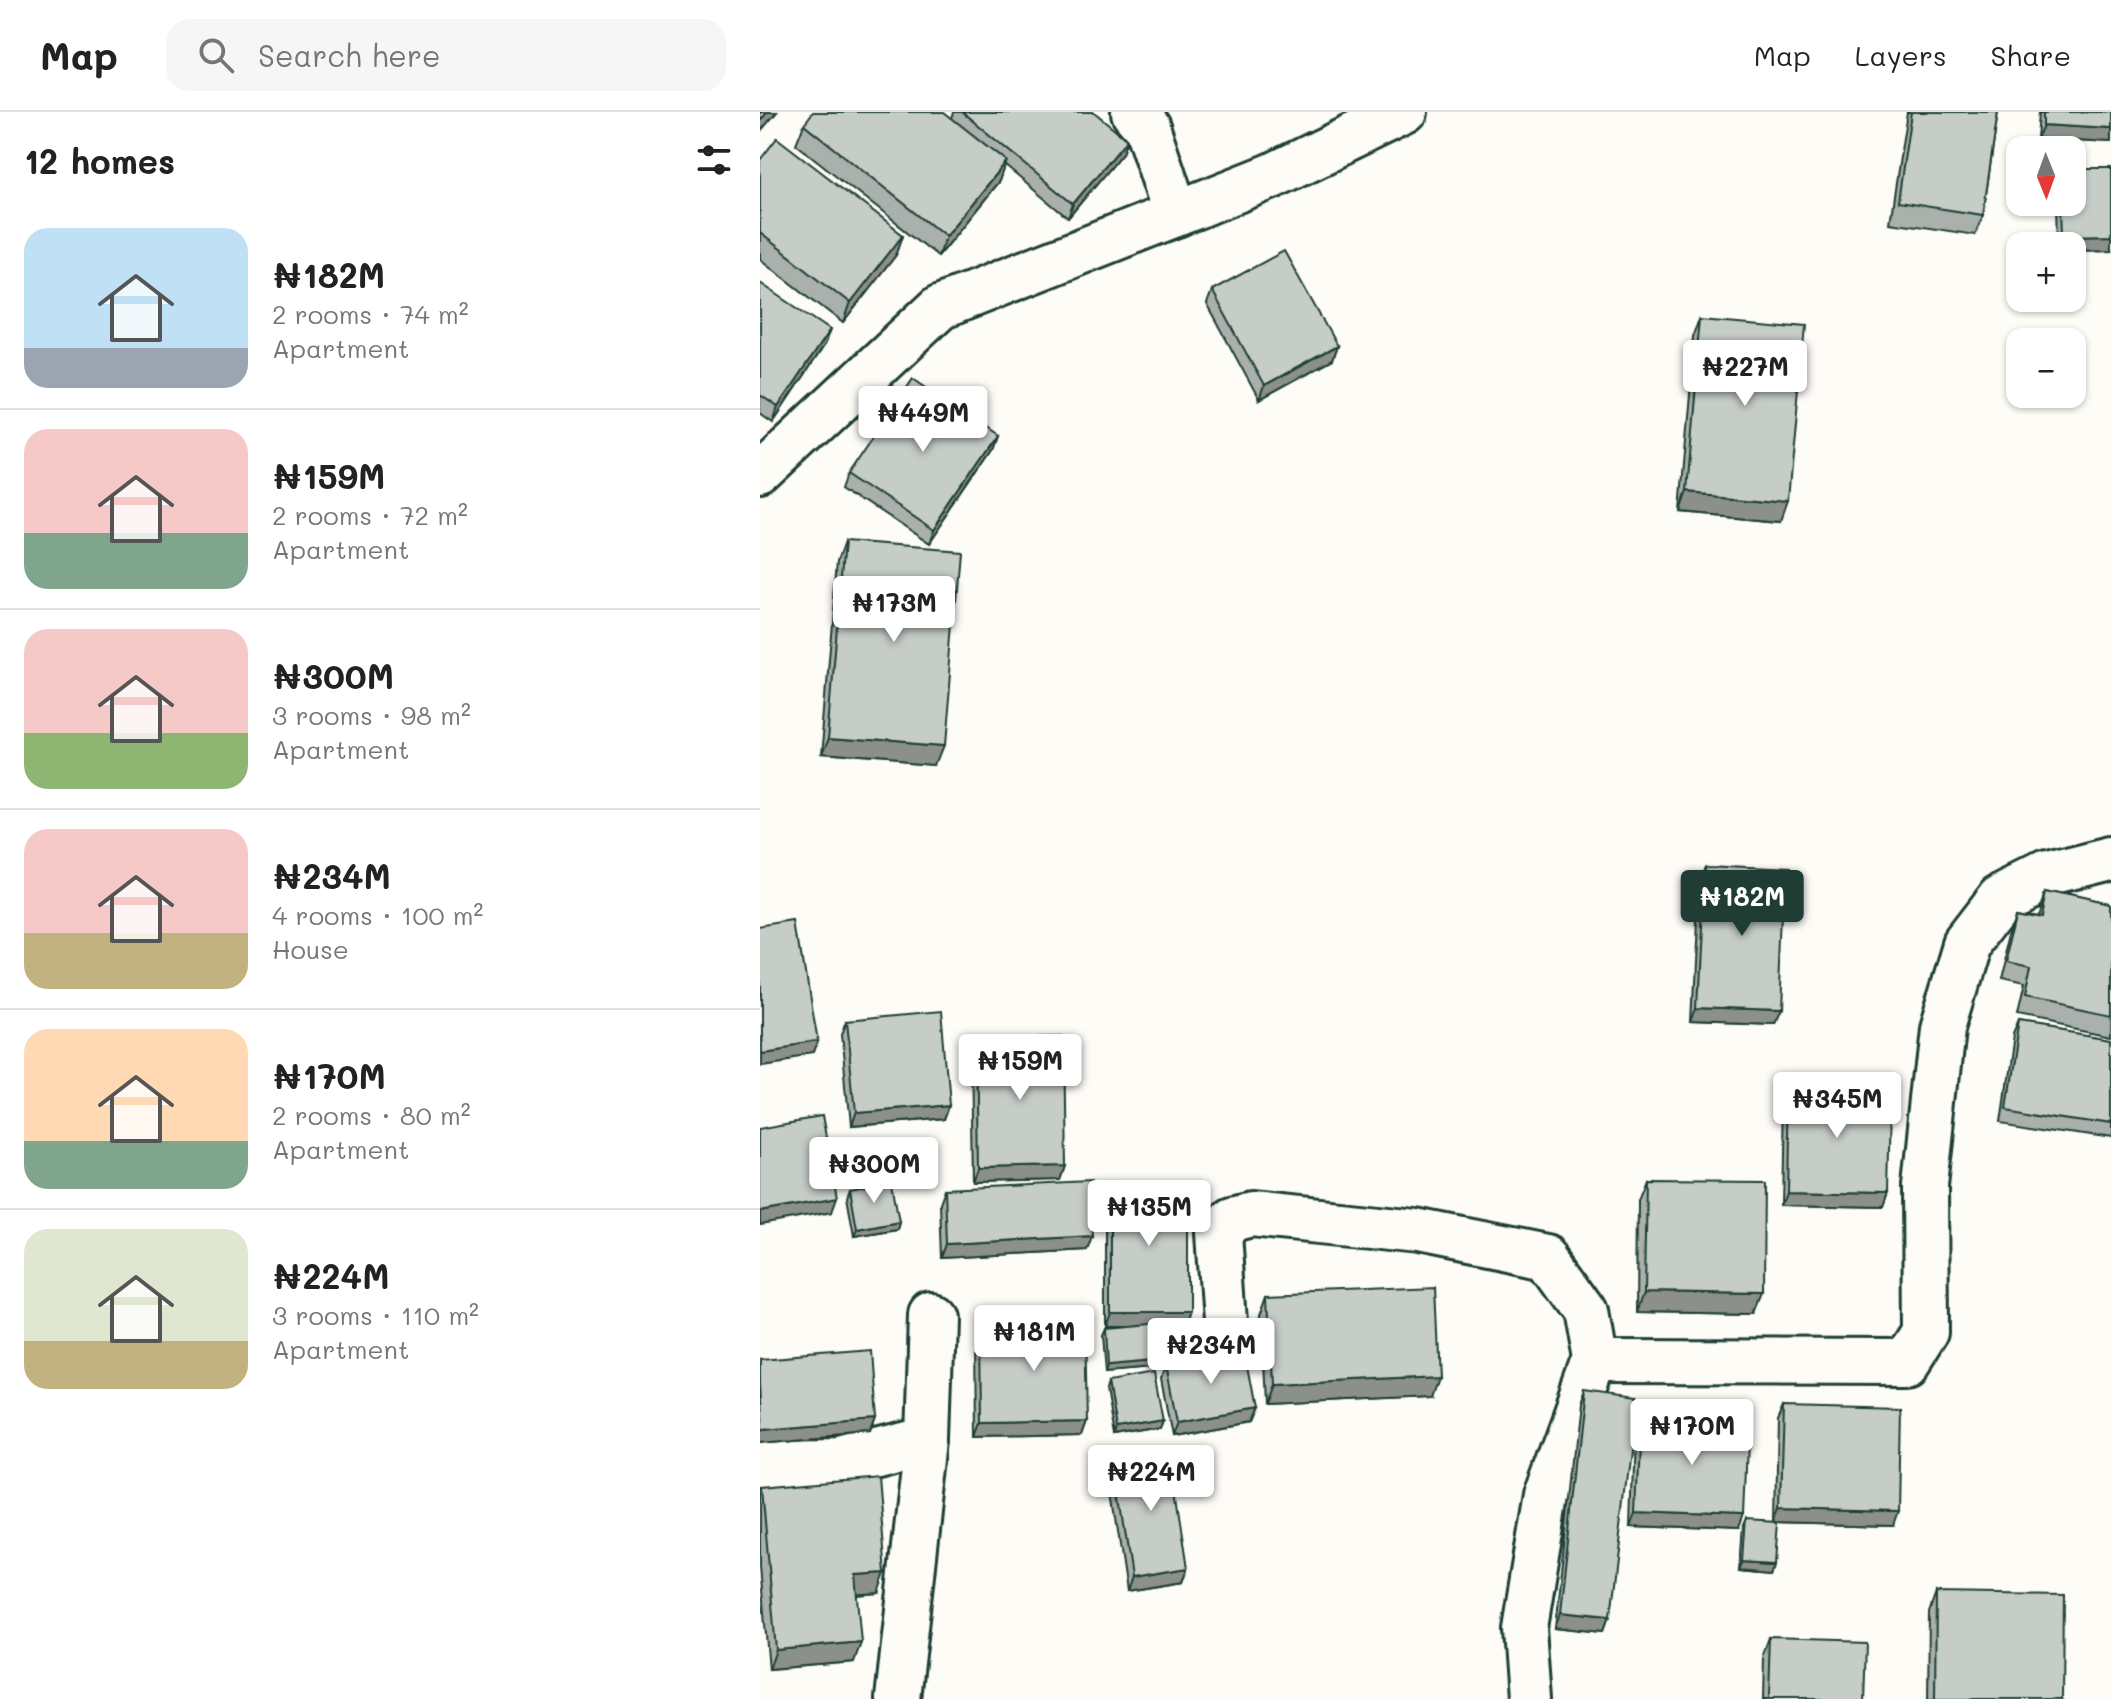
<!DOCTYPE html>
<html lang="en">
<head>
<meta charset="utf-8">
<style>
	:root { --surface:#fff; --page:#f6f6f6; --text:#222; --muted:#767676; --line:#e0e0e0; --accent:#1f3d34 }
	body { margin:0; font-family:Mali,sans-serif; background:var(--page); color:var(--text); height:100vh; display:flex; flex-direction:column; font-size:30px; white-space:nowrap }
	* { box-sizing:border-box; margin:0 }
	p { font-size:26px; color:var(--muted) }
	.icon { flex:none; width:44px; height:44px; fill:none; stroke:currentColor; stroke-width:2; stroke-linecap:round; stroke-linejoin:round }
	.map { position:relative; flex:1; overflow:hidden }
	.details { display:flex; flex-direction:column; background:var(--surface); width:760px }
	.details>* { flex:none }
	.needle { width:52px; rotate:179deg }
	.fabs { position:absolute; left:1246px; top:24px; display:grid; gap:16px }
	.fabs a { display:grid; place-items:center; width:80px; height:80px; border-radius:16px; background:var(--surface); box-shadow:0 2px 6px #0004; font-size:40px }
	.price { position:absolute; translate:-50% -68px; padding:0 18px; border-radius:8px; background:#fff; color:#222; font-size:26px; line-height:52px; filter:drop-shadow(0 2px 4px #0008) }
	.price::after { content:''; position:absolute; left:50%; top:48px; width:24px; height:18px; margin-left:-12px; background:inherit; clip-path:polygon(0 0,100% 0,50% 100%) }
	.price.selected { background:var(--accent); color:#fff }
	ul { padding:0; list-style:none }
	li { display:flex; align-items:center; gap:24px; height:200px; padding:0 24px }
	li+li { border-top:2px solid var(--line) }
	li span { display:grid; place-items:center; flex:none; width:224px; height:160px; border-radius:24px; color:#555 }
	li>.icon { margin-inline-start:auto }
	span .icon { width:96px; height:96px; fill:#fffc; stroke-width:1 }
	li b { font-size:34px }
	h2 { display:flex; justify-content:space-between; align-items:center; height:96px; padding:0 24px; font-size:34px }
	header { display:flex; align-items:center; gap:48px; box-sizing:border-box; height:112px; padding:0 40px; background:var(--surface); border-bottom:2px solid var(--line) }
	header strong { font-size:38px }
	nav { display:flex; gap:44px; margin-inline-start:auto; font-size:28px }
	.search { width:560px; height:72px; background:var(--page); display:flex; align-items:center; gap:20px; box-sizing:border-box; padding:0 28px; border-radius:24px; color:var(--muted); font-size:30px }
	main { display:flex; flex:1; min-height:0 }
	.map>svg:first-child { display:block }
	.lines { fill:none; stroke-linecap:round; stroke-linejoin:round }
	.minor-casing { stroke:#1f3d34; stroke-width:50 }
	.minor { stroke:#fdfcf7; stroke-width:44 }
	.wall { fill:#aab0ab; stroke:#1f3d34; stroke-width:2 }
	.shaded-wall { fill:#8b908b; stroke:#1f3d34; stroke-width:2 }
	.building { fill:#c6cdc7; stroke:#1f3d34; stroke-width:2 }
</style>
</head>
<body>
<header>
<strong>Map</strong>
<div class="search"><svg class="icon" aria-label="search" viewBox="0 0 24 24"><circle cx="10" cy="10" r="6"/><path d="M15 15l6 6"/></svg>Search here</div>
<nav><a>Map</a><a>Layers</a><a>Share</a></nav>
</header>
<main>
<section class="details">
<h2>12 homes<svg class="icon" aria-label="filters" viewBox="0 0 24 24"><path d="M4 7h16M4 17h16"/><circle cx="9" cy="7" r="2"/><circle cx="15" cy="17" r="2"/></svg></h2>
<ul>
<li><span style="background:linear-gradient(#bfe0f5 75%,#9aa5b1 0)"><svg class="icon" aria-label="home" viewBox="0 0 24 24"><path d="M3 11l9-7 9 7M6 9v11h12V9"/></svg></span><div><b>₦182M</b><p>2 rooms · 74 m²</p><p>Apartment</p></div></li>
<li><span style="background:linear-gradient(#f6c9c9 65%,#7fa58c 0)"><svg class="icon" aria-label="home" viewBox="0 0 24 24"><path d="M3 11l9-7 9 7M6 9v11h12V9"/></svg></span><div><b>₦159M</b><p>2 rooms · 72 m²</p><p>Apartment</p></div></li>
<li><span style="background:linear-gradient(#f6c9c9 65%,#8fb573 0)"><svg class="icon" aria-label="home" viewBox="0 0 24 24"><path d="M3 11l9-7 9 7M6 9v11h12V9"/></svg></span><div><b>₦300M</b><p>3 rooms · 98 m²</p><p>Apartment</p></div></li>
<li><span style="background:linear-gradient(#f6c9c9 65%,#c2b280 0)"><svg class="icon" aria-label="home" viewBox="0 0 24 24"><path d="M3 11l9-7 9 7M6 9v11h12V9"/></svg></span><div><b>₦234M</b><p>4 rooms · 100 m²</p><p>House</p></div></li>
<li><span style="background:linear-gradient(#ffd9b3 70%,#7fa58c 0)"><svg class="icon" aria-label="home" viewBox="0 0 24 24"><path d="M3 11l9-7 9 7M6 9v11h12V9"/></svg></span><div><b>₦170M</b><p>2 rooms · 80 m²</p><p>Apartment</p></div></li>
<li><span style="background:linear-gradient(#dfe7d0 70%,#c2b280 0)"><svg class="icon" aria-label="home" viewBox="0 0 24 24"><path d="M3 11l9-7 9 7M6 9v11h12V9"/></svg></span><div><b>₦224M</b><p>3 rooms · 110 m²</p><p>Apartment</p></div></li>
</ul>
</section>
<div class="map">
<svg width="1351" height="1587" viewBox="0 0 1351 1587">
	<rect width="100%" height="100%" fill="#fdfcf7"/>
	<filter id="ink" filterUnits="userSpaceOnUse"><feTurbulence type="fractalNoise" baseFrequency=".0125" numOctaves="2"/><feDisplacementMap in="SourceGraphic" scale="16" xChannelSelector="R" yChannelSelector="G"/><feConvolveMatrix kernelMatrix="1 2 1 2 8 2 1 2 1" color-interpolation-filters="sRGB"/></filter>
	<g filter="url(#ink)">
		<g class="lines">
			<defs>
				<g id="minor">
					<path d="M374,0L387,15L416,102"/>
					<path d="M0,363L180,195L512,64L644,0"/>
					<path d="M466,1225L459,1121L472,1107L491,1102L658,1119L788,1145L826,1198L835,1249L786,1383L764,1516L769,1587"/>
					<path d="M835,1249L1147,1250L1166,1220L1165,1075L1182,914L1207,831L1241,787L1287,764L1351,748"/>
					<path d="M0,1351L81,1350L167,1328"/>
					<path d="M138,1587L167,1328L171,1203"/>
				</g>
			</defs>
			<use href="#minor" class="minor-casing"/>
			<use href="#minor" class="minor"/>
		</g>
		<g class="wall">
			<path d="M194,0H334L362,41L308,106L244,53L239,69L178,144L36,32L44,12L192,6Z"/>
			<path d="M1147,0H1238L1223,103L1215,123L1130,110Z"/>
			<path d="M1280,0H1351V31L1278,27Z"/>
			<path d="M0,48L143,123L136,143L83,211L0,147Z"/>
			<path d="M1298,90H1312L1351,137L1312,138V134H1299Z"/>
			<path d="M0,171L65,232L13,310L0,301Z"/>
			<path d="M452,178L577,234L572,248L499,288L447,192Z"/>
			<path d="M942,203L1021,409L920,400L935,223Z"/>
			<path d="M238,324L233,338L169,432L84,375L89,361Z"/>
			<path d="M84,430L176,654L61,645L77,450Z"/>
			<path d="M945,752L1013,913L933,910L940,766Z"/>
			<path d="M1287,780L1351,794V924L1257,905L1264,874L1239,869L1251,818L1258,798L1279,802Z"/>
			<path d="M85,908L189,993L184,1007L89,1015L80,922Z"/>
			<path d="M1258,912L1351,927V1026L1240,1009L1252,926Z"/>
			<path d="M216,926L305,1054L300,1068L213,1070L211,940Z"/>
			<path d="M1028,974L1118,995L1128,1081L1123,1095L1021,1093L1023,988Z"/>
			<path d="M886,1067L996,1202L877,1200L878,1087Z"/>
			<path d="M350,1071L428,1200L424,1213L426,1247L425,1249L495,1296L489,1310L412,1324L401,1267L405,1256L344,1261L341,1223L344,1216L362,1214H345V1085Z"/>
			<path d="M90,1077L139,1109L137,1117L94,1124L87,1085Z"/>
			<path d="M185,1077L327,1138L182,1146L180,1091Z"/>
			<path d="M508,1182L670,1284L505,1292L501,1202Z"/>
			<path d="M221,1213L327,1309L322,1323L217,1325L216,1227Z"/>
			<path d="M0,1248L115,1308L110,1322L0,1331Z"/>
			<path d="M348,1270L403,1309L400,1317L354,1325L346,1277Z"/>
			<path d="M824,1279L850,1508L845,1522L795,1517L819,1293Z"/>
			<path d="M1024,1292L1133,1413L1016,1410L1018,1306Z"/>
			<path d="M880,1305L979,1419L871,1415L874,1319Z"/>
			<path d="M354,1346L428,1456L423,1470L367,1479L349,1360Z"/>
			<path d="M2,1374L119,1481L97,1483L94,1550L9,1557L0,1455V1379Z"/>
			<path d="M987,1409L1017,1450L1014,1458L981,1455L984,1416Z"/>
			<path d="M1176,1481L1302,1587H1168L1169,1501Z"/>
			<path d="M1011,1527L1103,1587H1003L1004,1547Z"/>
		</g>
		<g class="shaded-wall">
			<path d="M7,0H17L0,20V9Z"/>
			<path d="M1284,13L1351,17V31L1278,27Z"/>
			<path d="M367,27L362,41L308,106L313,92Z"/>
			<path d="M246,49L239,69L178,144L185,124Z"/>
			<path d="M143,123L136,143L83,211L90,191Z"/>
			<path d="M1351,123V137L1312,138V134H1300L1304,124Z"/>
			<path d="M70,218L65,232L13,310L18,295Z"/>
			<path d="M577,234L572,248L499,288L504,274Z"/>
			<path d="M238,324L233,338L169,432L174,418Z"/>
			<path d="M927,380L1028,389L1021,409L920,400Z"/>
			<path d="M68,625L184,634L176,654L61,645Z"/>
			<path d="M938,896L1019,899L1013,913L933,910Z"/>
			<path d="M57,930L52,944L0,952V939Z"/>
			<path d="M189,993L184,1007L89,1015L94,1001Z"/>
			<path d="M305,1054L300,1068L213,1070L218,1056Z"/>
			<path d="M1026,1079L1128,1081L1123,1095L1021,1093Z"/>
			<path d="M77,1086L72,1100L0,1113V1100Z"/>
			<path d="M139,1109L137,1117L94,1124L97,1117Z"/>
			<path d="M332,1124L327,1138L182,1146L187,1132Z"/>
			<path d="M884,1180L1004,1182L996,1202L877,1200Z"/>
			<path d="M350,1200H428L423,1214H345Z"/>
			<path d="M426,1247L423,1254L406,1253L405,1256L344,1261L346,1254Z"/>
			<path d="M677,1264L670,1284L505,1292L512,1272Z"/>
			<path d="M495,1296L489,1310L412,1324L417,1310Z"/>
			<path d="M115,1308L110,1322L0,1331V1325L3,1317Z"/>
			<path d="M327,1309L322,1323L217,1325L222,1311Z"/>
			<path d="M403,1309L400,1317L354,1325L356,1317Z"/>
			<path d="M1021,1396L1138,1399L1133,1413L1016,1410Z"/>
			<path d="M876,1401L984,1405L979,1419L871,1415Z"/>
			<path d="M984,1448L1017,1450L1014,1458L981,1455Z"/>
			<path d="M428,1456L423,1470L367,1479L372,1465Z"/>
			<path d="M126,1461L119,1481L88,1483L95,1463Z"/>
			<path d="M800,1503L850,1508L845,1522L795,1517Z"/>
			<path d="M101,1530L94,1550L9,1557L16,1538Z"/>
		</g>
		<g class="building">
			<path d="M0,0H7L0,9Z"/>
			<path d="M53,0H184L246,49L185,124L44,12Z"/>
			<path d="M202,0H334L367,27L313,92Z"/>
			<path d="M1151,0H1238L1223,103L1138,90Z"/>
			<path d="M1284,0H1351V17L1284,13Z"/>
			<path d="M17,26L143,123L90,191L0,121V48Z"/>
			<path d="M1312,57H1351V123L1304,124L1303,90H1312Z"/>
			<path d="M524,139L577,234L504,274L452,178Z"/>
			<path d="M0,171L70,218L18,295L0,283Z"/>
			<path d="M942,203L1044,212L1028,389L927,380Z"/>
			<path d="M153,266L238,324L174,418L89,361Z"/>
			<path d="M84,430L200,439L184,634L68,625Z"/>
			<path d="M945,752L1025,756L1019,899L938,896Z"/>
			<path d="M1287,780L1351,794V903L1265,885L1271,854L1246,849L1258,798L1282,803Z"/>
			<path d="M38,811L57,930L0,939V817Z"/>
			<path d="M181,899L189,993L94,1001L85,908Z"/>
			<path d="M1258,912L1351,927V1012L1245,995Z"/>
			<path d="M303,924L305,1054L218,1056L216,926Z"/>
			<path d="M1028,974L1118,976V995L1130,996L1128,1081L1026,1079Z"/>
			<path d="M62,1004L77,1086L0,1100V1015Z"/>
			<path d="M886,1067L1005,1068L1004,1182L884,1180Z"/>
			<path d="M132,1069L139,1109L97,1117L90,1077Z"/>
			<path d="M330,1070L332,1124L187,1132L185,1077Z"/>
			<rect x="350" y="1071" width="78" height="129"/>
			<path d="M673,1175L677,1264L512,1272L508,1182Z"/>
			<path d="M423,1209L426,1247L346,1254L344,1216Z"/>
			<path d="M325,1211L327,1309L222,1311L221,1213Z"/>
			<path d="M484,1238L495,1296L417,1310L406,1253Z"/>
			<path d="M110,1239L115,1308L3,1317L0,1272V1248Z"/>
			<path d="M394,1262L403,1309L356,1317L348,1270Z"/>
			<path d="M824,1279L876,1286L850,1508L800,1503Z"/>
			<path d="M1024,1292L1140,1295L1138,1399L1021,1396Z"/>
			<path d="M880,1305L988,1308L984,1405L876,1401Z"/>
			<path d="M410,1337L428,1456L372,1465L354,1346Z"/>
			<path d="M118,1364L126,1461L95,1463L101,1530L16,1538L2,1374Z"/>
			<path d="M987,1409L1020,1411L1017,1450L984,1448Z"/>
			<path d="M1176,1481L1303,1483L1302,1587H1175Z"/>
			<path d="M1011,1527L1105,1530L1103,1587H1009Z"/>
		</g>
	</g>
</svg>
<div class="fabs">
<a><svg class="needle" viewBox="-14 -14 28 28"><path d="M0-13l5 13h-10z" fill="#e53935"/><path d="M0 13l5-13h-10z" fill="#767676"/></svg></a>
<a>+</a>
<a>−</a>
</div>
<b class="price" style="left:985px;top:296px">₦227M</b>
<b class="price" style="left:163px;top:342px">₦449M</b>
<b class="price" style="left:134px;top:532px">₦173M</b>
<b class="price selected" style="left:982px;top:826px">₦182M</b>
<b class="price" style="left:260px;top:990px">₦159M</b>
<b class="price" style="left:1077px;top:1028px">₦345M</b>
<b class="price" style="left:114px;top:1093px">₦300M</b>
<b class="price" style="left:389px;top:1136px">₦135M</b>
<b class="price" style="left:274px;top:1261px">₦181M</b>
<b class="price" style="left:451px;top:1274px">₦234M</b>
<b class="price" style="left:932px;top:1355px">₦170M</b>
<b class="price" style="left:391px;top:1401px">₦224M</b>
</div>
</main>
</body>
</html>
